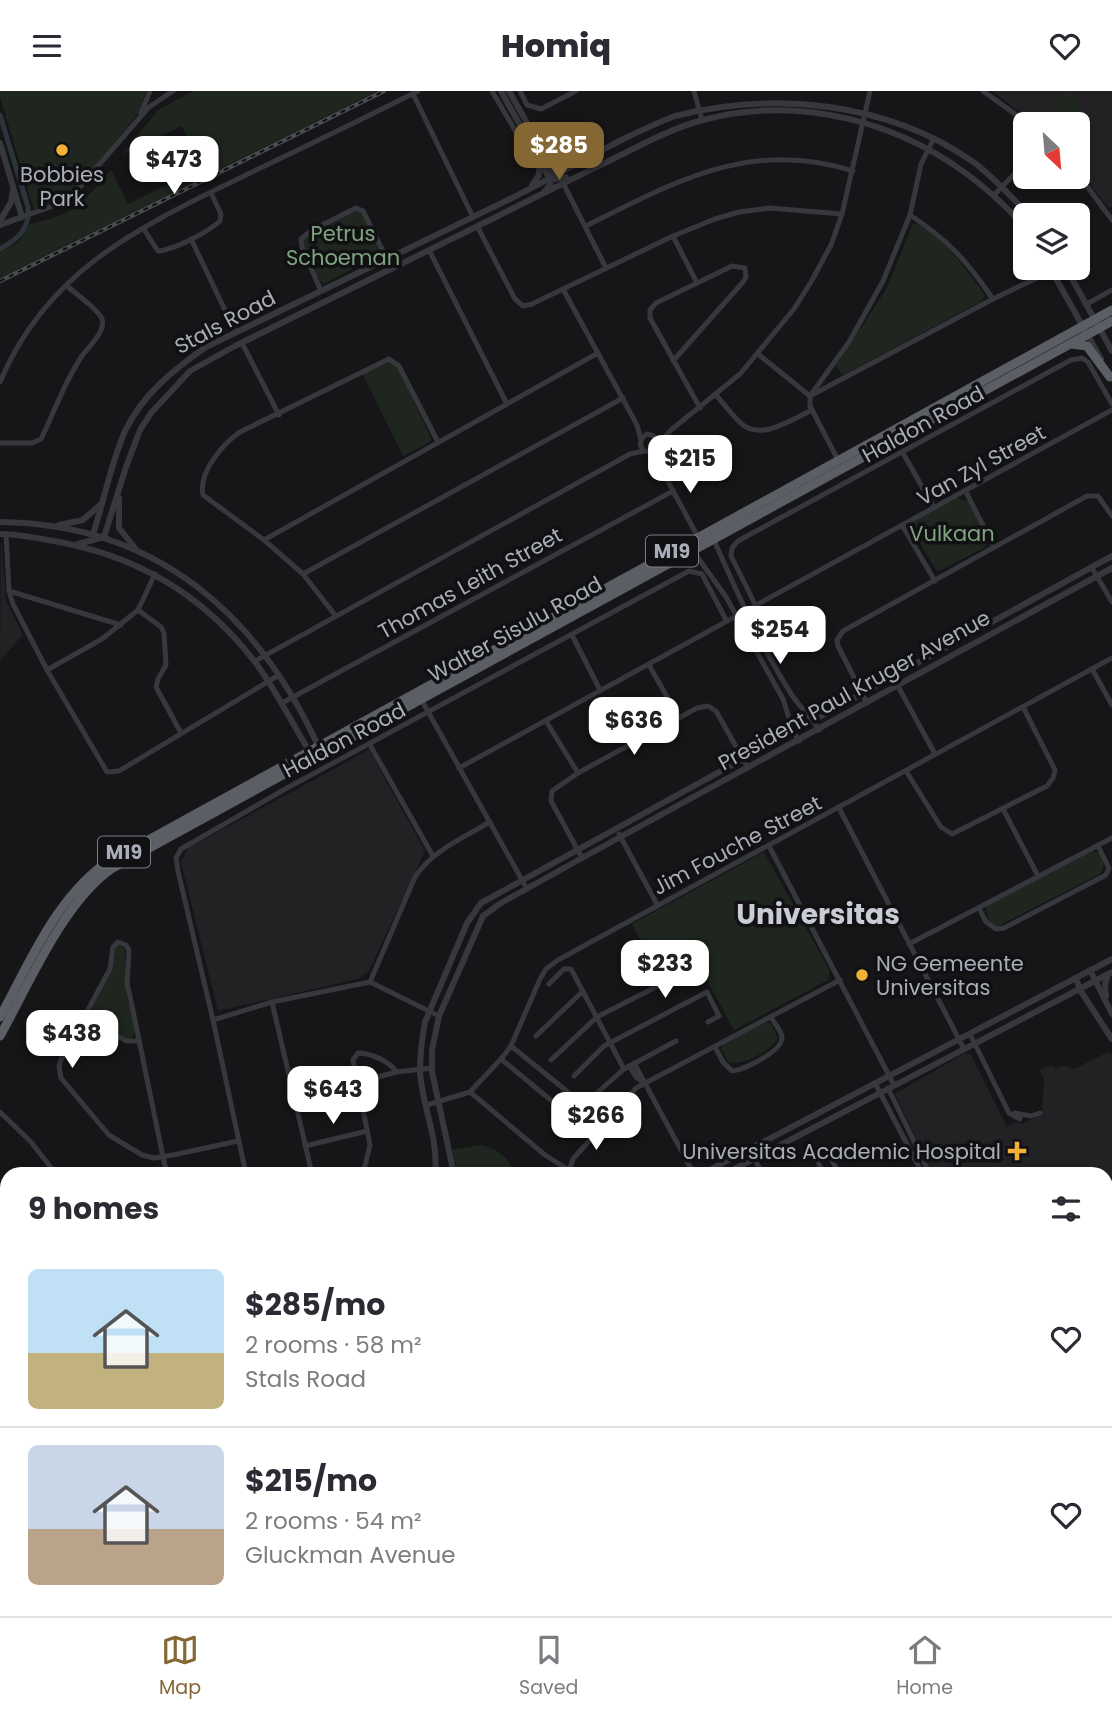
<!DOCTYPE html>
<html lang="en">
<head>
<meta charset="utf-8">
<style>
	:root { --surface:#fff; --page:#f2f2f3; --text:#2b2b33; --muted:#7c7c81; --line:#e1e1e2; --accent:#856733 }
	body { margin:0; font-family:Poppins,sans-serif; background:var(--page); color:var(--text); height:100vh; display:flex; flex-direction:column; font-size:26px; white-space:nowrap }
	* { box-sizing:border-box; margin:0 }
	p { font-size:23px; color:var(--muted) }
	.icon { flex:none; width:38px; height:38px; fill:none; stroke:currentColor; stroke-width:2; stroke-linecap:round; stroke-linejoin:round }
	.map { position:relative; flex:1; overflow:hidden }
	.sheet { position:absolute; left:0px; top:1076px; width:1113px; height:450px; display:flex; flex-direction:column; background:var(--surface); border-radius:21px 21px 0 0; box-shadow:0 4px 10px #0003 }
	.sheet>* { flex:none }
	.needle { width:46px; rotate:154deg }
	.buttons { position:absolute; left:1013px; top:21px; display:grid; gap:14px }
	.buttons a { display:grid; place-items:center; width:77px; height:77px; border-radius:10px; background:var(--surface); box-shadow:0 4px 10px #0003; font-size:35px }
	.price { position:absolute; translate:-50% -60px; padding:0 16px; border-radius:14px; background:#fff; color:#222; font-size:23px; line-height:46px; filter:drop-shadow(0 2px 4px #0008) }
	.price::after { content:''; position:absolute; left:50%; top:42px; width:21px; height:16px; margin-left:-10px; background:inherit; clip-path:polygon(0 0,100% 0,50% 100%) }
	.price.active { background:var(--accent); color:#fff }
	ul { padding:0; list-style:none }
	li { display:flex; align-items:center; gap:21px; height:175px; padding:0 28px }
	li+li { border-top:2px solid var(--line) }
	li span { display:grid; place-items:center; flex:none; width:196px; height:140px; border-radius:10px; color:#555 }
	li>.icon { margin-inline-start:auto }
	span .icon { width:84px; height:84px; fill:#fffc; stroke-width:1 }
	li b { font-size:30px }
	h2 { display:flex; justify-content:space-between; align-items:center; height:84px; padding:0 28px; font-size:30px }
	header { display:flex; justify-content:space-between; align-items:center; height:91px; padding:0 28px; background:var(--surface); font-size:32px; font-weight:800 }
	.tabs { display:flex; justify-content:space-around; align-items:center; height:98px; border-top:2px solid var(--line); background:var(--surface); font-size:19px; color:var(--muted) }
	.tabs a { display:grid; justify-items:center; gap:4px }
	.tabs .active { color:var(--accent) }
	.map>svg:first-child { display:block }
	.built { fill:#222225 }
	.green { fill:#1e261f }
	.lines { fill:none; stroke-linecap:round; stroke-linejoin:round }
	.canal { stroke:#2c353c; stroke-width:5 }
	.minor { stroke:#37383d; stroke-width:5 }
	.tertiary { stroke:#37383d; stroke-width:6 }
	.trunk { stroke:#5b5e65; stroke-width:9 }
	.rail-casing { stroke:#4a4c52; stroke-width:4.5 }
	.rail { stroke:#111113; stroke-width:2; stroke-dasharray:5; stroke-linecap:butt }
	.poi-dot { fill:#f2b134; stroke:#111113; stroke-width:2.5 }
	.labels { text-anchor:middle; dominant-baseline:central; stroke-width:7; stroke-linejoin:round; paint-order:stroke }
	.shield { fill:#111113; stroke:#7b7e86; stroke-width:2 }
	.shield-label { font-size:19px; font-weight:bold; fill:#a8adb8 }
	.poi-label { font-size:21px; fill:#a8adb8; stroke:#111113 }
	.park-label { font-size:21px; fill:#7fa381; stroke:#111113 }
	.street-label { font-size:21px; fill:#a8adb8; stroke:#111113 }
	.district-label { font-size:28px; font-weight:bold; fill:#c9ccd4; stroke:#111113 }
</style>
</head>
<body>
<header><svg class="icon" aria-label="menu" viewBox="0 0 24 24"><path d="M4 6h16M4 12h16M4 18h16"/></svg>Homiq<svg class="icon" aria-label="heart" viewBox="0 0 24 24"><path d="M12 20l-8-8c-3-5 5-10 8-4 3-6 11-1 8 4z"/></svg></header>
<div class="map">
<svg width="1112" height="1525" viewBox="0 0 1112 1525">
	<rect width="100%" height="100%" fill="#161618"/>
	<g class="built">
		<path d="M992,0H1112V117L1108,116L1078,78V33H1035Z"/>
		<path d="M1,447L6,509L23,544L0,569Z"/>
		<path d="M369,659L425,760L369,880L358,888L218,920L181,771L188,757Z"/>
		<path d="M1110,960L1112,964V1525H684L682,1519H1106V1083H933L895,1003L965,962L971,964L1007,1036L1017,1031L1022,1033L1042,1023L1044,987L1039,979L1051,974L1056,977L1064,975L1074,978Z"/>
		<path d="M175,1519H675L677,1525H176Z"/>
	</g>
	<g class="green">
		<path d="M0,0H146L139,21L77,98L66,108L34,119L0,6Z"/>
		<path d="M193,0H377L0,187V161L18,152L30,133C74,124 83,112 111,79L128,113L202,76L182,35L122,64L158,19Z"/>
		<path d="M1072,0L1092,38L1078,45V33H1062L1051,11Z"/>
		<path d="M352,119H362L382,162L324,193L320,190L303,156L302,145Z"/>
		<path d="M913,132C940,139 968,182 985,204L982,210L843,284L836,275L887,197Z"/>
		<path d="M386,270L396,272L431,347L430,351L403,365L362,282Z"/>
		<path d="M957,407L969,411L989,451L982,458L943,478L936,479L913,440L912,434L915,428Z"/>
		<path d="M1091,760L1099,762C1104,770 1106,774 1100,783L998,835H994L989,830L985,815Z"/>
		<path d="M764,761L830,880L828,889L734,939L696,869L671,882L657,856L647,861L632,833Z"/>
		<path d="M117,853L125,858V893L135,941L133,946L128,948L87,927L113,878V862Z"/>
		<path d="M765,930L771,933L778,947C772,959 742,976 728,971L721,957L723,951Z"/>
		<path d="M480,1054C495,1056 512,1067 513,1083H459L452,1059Z"/>
	</g>
	<g class="lines">
		<path class="canal" d="M0,24L28,116C30,138 18,148 0,158"/>
		<g class="minor">
			<path d="M492,0L527,60"/>
			<path d="M520,0L527,14L541,18L576,0"/>
			<path d="M694,0L702,29"/>
			<path d="M983,0L1029,33"/>
			<path d="M413,3L473,126"/>
			<path d="M141,22L150,0"/>
			<path d="M1078,83L1112,129"/>
			<path d="M563,92L606,177"/>
			<path d="M993,105L1026,71"/>
			<path d="M910,124C948,149 967,170 993,208"/>
			<path d="M22,126L56,114L71,106L149,16L173,0"/>
			<path d="M477,135L515,208L523,215L532,213L673,145L715,128L739,121L769,117L842,123"/>
			<path d="M586,135C675,91 750,47 853,80"/>
			<path d="M143,137L158,160C174,159 208,141 220,130L221,123L211,102"/>
			<path d="M673,145L697,192"/>
			<path d="M191,148L236,242"/>
			<path d="M429,159L507,313"/>
			<path d="M563,198L637,334L641,349"/>
			<path d="M321,200L302,156L301,148L312,139L356,117L363,120L387,168"/>
			<path d="M1087,213L1112,199"/>
			<path d="M242,252L279,324"/>
			<path d="M758,263L810,305V315L838,369"/>
			<path d="M673,270L743,191L746,186L745,177L732,175L656,212L650,219V227L700,317"/>
			<path d="M0,291C48,177 142,135 246,84C304,56 361,29 418,0"/>
			<path d="M716,304C725,314 733,326 743,334C763,349 793,328 812,319"/>
			<path d="M810,305L849,251L883,190L910,124L921,73L934,47"/>
			<path d="M810,305L993,208L1058,177"/>
			<path d="M0,352H32L41,348C55,320 64,291 82,265C88,256 106,241 102,228C100,220 74,201 67,195"/>
			<path d="M658,354L671,339L740,283L794,218L811,191L831,154L842,123L870,0"/>
			<path d="M650,362L658,372L698,446"/>
			<path d="M903,362L934,417"/>
			<path d="M966,401L994,456"/>
			<path d="M902,434L935,490"/>
			<path d="M6,443L9,500L13,513L47,579L107,681L119,680L279,584"/>
			<path d="M713,447C736,499 759,552 790,601C798,615 811,625 819,639"/>
			<path d="M264,449L598,262"/>
			<path d="M691,457L726,506L783,608L793,640L799,650"/>
			<path d="M1092,477L1112,511"/>
			<path d="M303,483L623,307"/>
			<path d="M9,500L121,534"/>
			<path d="M755,513L731,465L732,457L738,450L1071,269L1082,267L1088,271L1112,313"/>
			<path d="M138,519L161,536L164,542L166,574L158,588L156,596L181,642"/>
			<path d="M335,524L303,483L264,449L203,404C198,381 223,353 240,341L389,268L399,275L438,351"/>
			<path d="M572,544L600,599"/>
			<path d="M255,570L630,363L644,360L653,361L658,353L654,345L647,343L642,347L640,354L644,360"/>
			<path d="M649,574L679,627"/>
			<path d="M1092,578L1112,614"/>
			<path d="M47,579L102,548L138,519L155,483"/>
			<path d="M893,586L935,663"/>
			<path d="M421,608L527,798"/>
			<path d="M282,612L673,400"/>
			<path d="M867,612L838,555L837,549L843,540L1087,405H1098L1112,425"/>
			<path d="M546,630L578,682"/>
			<path d="M370,654L433,765"/>
			<path d="M459,677L1112,319"/>
			<path d="M906,680L941,736L952,743L1047,695L1053,687L1055,679L1023,616"/>
			<path d="M839,717L964,958"/>
			<path d="M1003,718L1038,785"/>
			<path d="M619,743L658,815"/>
			<path d="M769,755L894,994"/>
			<path d="M582,767L551,710L552,700L578,682L697,617L708,615L716,620L748,677"/>
			<path d="M979,817L986,831L996,838L1004,837L1106,784L1109,777L1098,755"/>
			<path d="M909,853L1112,747"/>
			<path d="M370,891L415,786C433,759 463,747 490,731"/>
			<path d="M549,893L564,878H571L624,978"/>
			<path d="M272,911L312,1083"/>
			<path d="M84,928L127,950H139"/>
			<path d="M213,929L272,911L370,891L439,925"/>
			<path d="M970,943L1009,1022L1020,1028L1015,1022L1031,1025L1040,1022"/>
			<path d="M536,945L583,900"/>
			<path d="M511,955L605,1031"/>
			<path d="M715,956L723,971L732,980C744,979 783,960 782,946C781,939 774,932 771,926"/>
			<path d="M501,968L593,1044"/>
			<path d="M551,969L597,926L691,878"/>
			<path d="M634,972L694,1083"/>
			<path d="M629,975L637,987L644,992"/>
			<path d="M574,985L604,955L707,901L719,925L708,931"/>
			<path d="M357,992L396,981L432,977"/>
			<path d="M875,992L921,1080"/>
			<path d="M888,997L927,1077L915,1083"/>
			<path d="M470,1001L545,1064L569,1079"/>
			<path d="M597,1002L624,978L676,950"/>
			<path d="M427,1014L470,1001L501,968L511,955L540,888L546,878L558,869L1112,567"/>
			<path d="M0,1021L31,1051L56,1083"/>
			<path d="M305,1055L367,1040"/>
			<path d="M825,1055L837,1079L836,1083"/>
			<path d="M749,1059L763,1083"/>
			<path d="M813,1061L824,1083"/>
			<path d="M167,1083L163,1066L130,905L127,893L129,859L126,854L118,851L113,856L110,878L61,969L59,975L61,987L109,1044L142,1064L154,1067L173,1064L238,1050"/>
			<path d="M246,1083L213,929L178,780L176,767L181,758L287,697L689,480L702,483L726,529"/>
			<path d="M363,1083L370,1054L353,969L358,962C370,962 390,970 396,981"/>
			<path d="M568,1083L573,1068L636,997L840,889"/>
			<path d="M0,1161L7,1177"/>
			<path d="M1106,1215L1112,1221"/>
			<path d="M0,1223L7,1221"/>
			<path d="M1110,1235L1112,1247"/>
			<path d="M1106,1248L1112,1252"/>
			<path d="M92,1519L93,1525"/>
			<path d="M168,1519L169,1525"/>
			<path d="M189,1519L190,1525"/>
			<path d="M451,1525L452,1519"/>
		</g>
		<g class="tertiary">
			<path d="M501,0L547,83L555,88L566,86"/>
			<path d="M509,0L549,71C552,82 554,92 545,100"/>
			<path d="M0,52L22,126L0,134"/>
			<path d="M532,94L539,84V72"/>
			<path d="M0,130L11,111L13,100"/>
			<path d="M1050,177L1101,268"/>
			<path d="M1066,177L1112,260"/>
			<path d="M119,407V437L135,457"/>
			<path d="M0,431C156,433 258,522 320,659"/>
			<path d="M59,434L83,429L101,413"/>
			<path d="M0,443C16,443 32,446 48,449C134,463 202,502 255,571C277,600 292,633 311,663"/>
			<path d="M93,443C104,410 111,372 125,340C143,303 173,279 206,256C307,207 409,157 510,108C565,81 618,47 675,25C775,0 886,11 972,70C993,85 1011,106 1029,124"/>
			<path d="M104,446L126,376L140,339L151,322L190,280L235,255C321,213 406,170 492,128C533,107 574,87 615,67C643,53 672,37 703,29C801,3 904,31 981,94C997,107 1013,122 1026,139"/>
			<path d="M78,453L104,446"/>
			<path d="M1090,879L1112,923"/>
			<path d="M1076,887L1080,899L1112,948"/>
			<path d="M1106,905L1105,894L1108,883"/>
			<path d="M435,1083C439,1047 422,1016 420,980C420,964 422,947 425,931L467,832L481,812L1112,465"/>
			<path d="M454,1083L432,981V959L439,925L483,825L501,812L582,767L1112,477"/>
			<path d="M702,1083L1112,868"/>
			<path d="M725,1083L1112,881"/>
			<path d="M0,1434L7,1433"/>
		</g>
		<g class="trunk">
			<path d="M1072,253L1087,255L1110,286"/>
			<path d="M0,926C29,873 54,811 103,774L1112,219"/>
			<path d="M0,945C29,893 63,812 111,778L1112,230"/>
			<path d="M0,1215H1"/>
			<path d="M0,1414L7,1425"/>
			<path d="M0,1445L7,1506"/>
			<path d="M0,1522L1,1525"/>
			<path d="M7,1525L8,1519"/>
		</g>
		<defs>
			<path id="rail" d="M0,190L384,0"/>
		</defs>
		<use href="#rail" class="rail-casing"/>
		<use href="#rail" class="rail"/>
	</g>
	<g class="poi-dot">
		<circle cx="62" cy="59" r="7"/>
		<circle cx="862" cy="884" r="7"/>
		<path d="M1013.5 1049.5h7v7h7v7h-7v7h-7v-7h-7v-7h7z"/>
	</g>
	<g class="labels">
		<g class="shield">
			<rect x="646" y="444.5" width="52" height="31" rx="5"/>
			<rect x="98" y="745.5" width="52" height="31" rx="5"/>
		</g>
		<g class="shield-label">
			<text x="672" y="460">M19</text>
			<text x="124" y="761">M19</text>
		</g>
		<g class="poi-label">
			<text x="62" y="83">Bobbies<tspan x="62" dy="24">Park</tspan></text>
			<text x="876" y="872" text-anchor="start">NG Gemeente<tspan x="876" dy="24">Universitas</tspan></text>
			<text x="1001" y="1060" text-anchor="end">Universitas Academic Hospital</text>
		</g>
		<g class="park-label">
			<text x="343" y="142">Petrus<tspan x="343" dy="24">Schoeman</tspan></text>
			<text x="952" y="442">Vulkaan</text>
		</g>
		<g class="street-label">
			<text transform="translate(225 231) rotate(-28)">Stals Road</text>
			<text transform="translate(923 333) rotate(-29)">Haldon Road</text>
			<text transform="translate(981 374) rotate(-29)">Van Zyl Street</text>
			<text transform="translate(470 492) rotate(-29)">Thomas Leith Street</text>
			<text transform="translate(515 538) rotate(-29)">Walter Sisulu Road</text>
			<text transform="translate(854 599) rotate(-29)">President Paul Kruger Avenue</text>
			<text transform="translate(344 649) rotate(-28)">Haldon Road</text>
			<text transform="translate(737 754) rotate(-28)">Jim Fouche Street</text>
		</g>
		<g class="district-label">
			<text x="818" y="823">Universitas</text>
		</g>
	</g>
</svg>
<div class="buttons">
<a><svg class="needle" viewBox="-14 -14 28 28"><path d="M0-13l5 13h-10z" fill="#e53935"/><path d="M0 13l5-13h-10z" fill="#7c7c81"/></svg></a>
<a><svg class="icon" aria-label="layers" viewBox="0 0 24 24"><path d="M12 4l9 5-9 5-9-5zM3 14l9 5 9-5"/></svg></a>
</div>
<b class="price active" style="left:559px;top:91px">$285</b>
<b class="price" style="left:174px;top:105px">$473</b>
<b class="price" style="left:690px;top:404px">$215</b>
<b class="price" style="left:780px;top:575px">$254</b>
<b class="price" style="left:634px;top:666px">$636</b>
<b class="price" style="left:665px;top:909px">$233</b>
<b class="price" style="left:72px;top:979px">$438</b>
<b class="price" style="left:333px;top:1035px">$643</b>
<b class="price" style="left:596px;top:1061px">$266</b>
<section class="sheet">
<h2>9 homes<svg class="icon" aria-label="filters" viewBox="0 0 24 24"><path d="M4 7h16M4 17h16"/><circle cx="9" cy="7" r="2"/><circle cx="15" cy="17" r="2"/></svg></h2>
<ul>
<li><span style="background:linear-gradient(#bfe0f5 60%,#c2b280 0)"><svg class="icon" aria-label="home" viewBox="0 0 24 24"><path d="M3 11l9-7 9 7M6 9v11h12V9"/></svg></span><div><b>$285/mo</b><p>2 rooms · 58 m²</p><p>Stals Road</p></div><svg class="icon" aria-label="heart" viewBox="0 0 24 24"><path d="M12 20l-8-8c-3-5 5-10 8-4 3-6 11-1 8 4z"/></svg></li>
<li><span style="background:linear-gradient(#c9d6e8 60%,#b9a48a 0)"><svg class="icon" aria-label="home" viewBox="0 0 24 24"><path d="M3 11l9-7 9 7M6 9v11h12V9"/></svg></span><div><b>$215/mo</b><p>2 rooms · 54 m²</p><p>Gluckman Avenue</p></div><svg class="icon" aria-label="heart" viewBox="0 0 24 24"><path d="M12 20l-8-8c-3-5 5-10 8-4 3-6 11-1 8 4z"/></svg></li>
</ul>
</section>
</div>
<nav class="tabs">
<a class="active"><svg class="icon" aria-label="map" viewBox="0 0 24 24"><path d="M3 6l6-2 6 2 6-2v14l-6 2-6-2-6 2zM9 4v14M15 6v14"/></svg>Map</a>
<a><svg class="icon" aria-label="saved" viewBox="0 0 24 24"><path d="M7 4h10v16l-5-4-5 4z"/></svg>Saved</a>
<a><svg class="icon" aria-label="home" viewBox="0 0 24 24"><path d="M3 11l9-7 9 7M6 9v11h12V9"/></svg>Home</a>
</nav>
</body>
</html>
